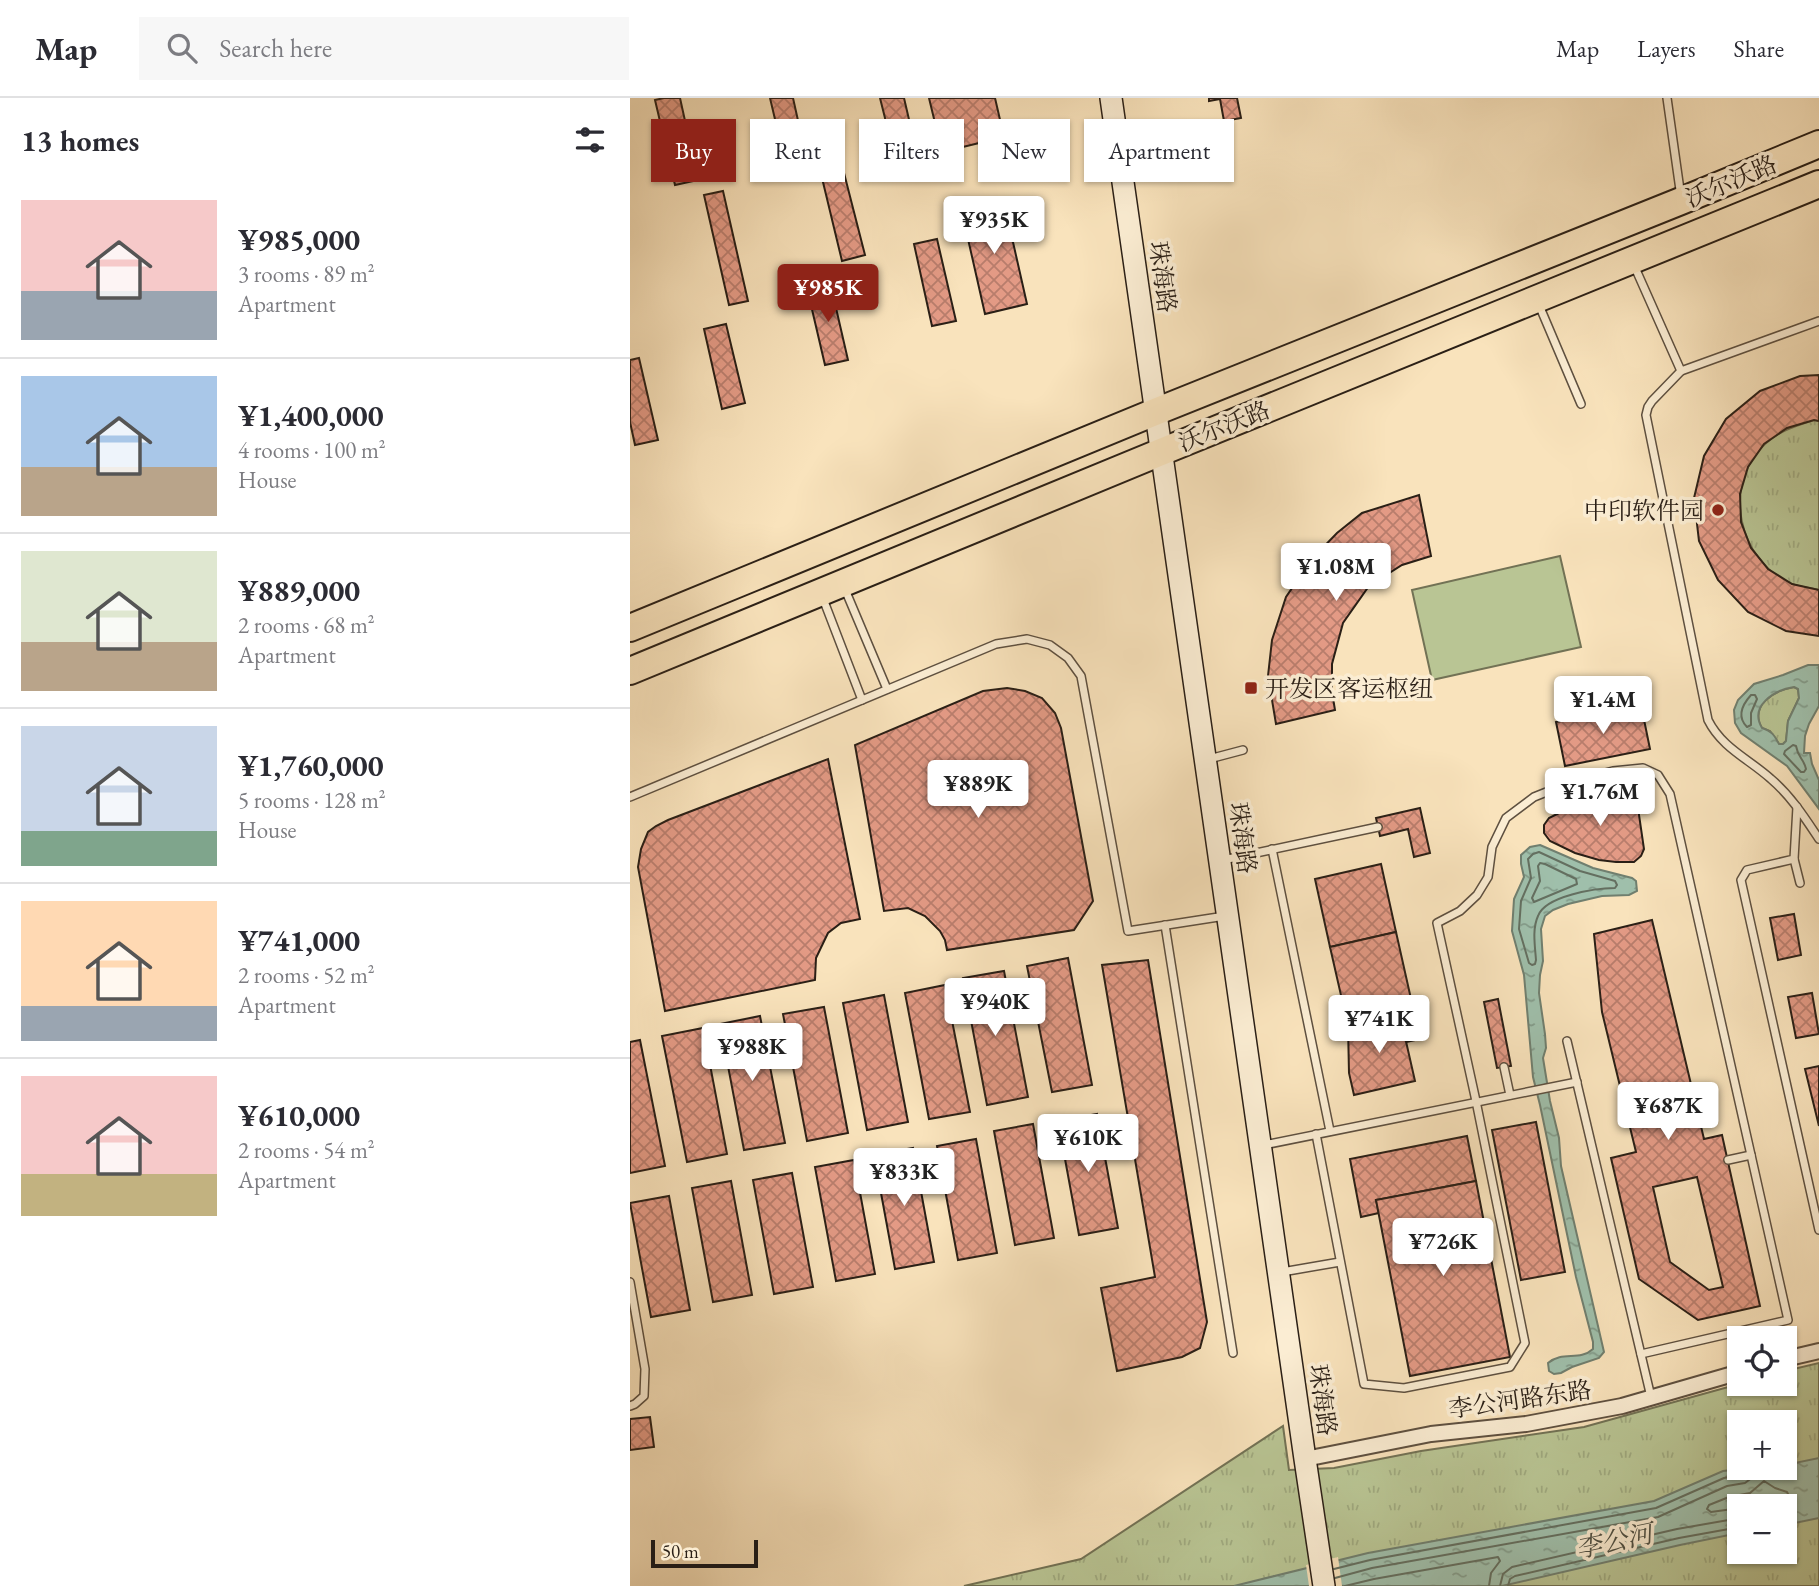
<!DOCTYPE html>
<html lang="en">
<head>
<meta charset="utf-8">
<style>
	:root { --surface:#fff; --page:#f7f7f7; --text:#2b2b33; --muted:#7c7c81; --line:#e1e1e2; --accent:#8f2418 }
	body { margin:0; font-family:"EB Garamond","Noto Serif SC",serif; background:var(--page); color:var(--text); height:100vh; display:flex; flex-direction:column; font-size:26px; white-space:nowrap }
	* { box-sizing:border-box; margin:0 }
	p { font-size:23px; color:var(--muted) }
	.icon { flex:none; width:38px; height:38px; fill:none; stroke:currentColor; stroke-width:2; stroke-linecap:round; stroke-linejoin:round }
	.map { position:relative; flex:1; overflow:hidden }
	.sheet { display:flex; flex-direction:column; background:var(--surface); width:630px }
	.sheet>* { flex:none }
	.banner { position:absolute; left:21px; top:21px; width:665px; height:63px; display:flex; gap:14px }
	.fabs { position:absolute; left:1097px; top:1228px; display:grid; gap:14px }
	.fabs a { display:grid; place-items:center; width:70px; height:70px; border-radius:0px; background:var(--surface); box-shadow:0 2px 5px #0004; font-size:35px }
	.scale { position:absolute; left:21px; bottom:18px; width:107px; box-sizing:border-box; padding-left:7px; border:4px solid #2a1f16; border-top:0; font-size:19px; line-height:24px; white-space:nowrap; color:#2a1f16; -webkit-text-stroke:5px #fbedd3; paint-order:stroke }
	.price { position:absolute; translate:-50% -60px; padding:0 16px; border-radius:7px; background:#fff; color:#222; font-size:23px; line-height:46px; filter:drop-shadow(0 2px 4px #0008) }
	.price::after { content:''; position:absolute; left:50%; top:42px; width:21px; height:16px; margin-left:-10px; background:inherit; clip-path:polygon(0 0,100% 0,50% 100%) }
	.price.selected { background:var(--accent); color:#fff }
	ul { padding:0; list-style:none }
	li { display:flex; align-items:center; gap:21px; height:175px; padding:0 21px }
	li+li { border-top:2px solid var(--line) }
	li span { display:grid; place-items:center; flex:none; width:196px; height:140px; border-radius:0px; color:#555 }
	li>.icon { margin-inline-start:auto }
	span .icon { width:84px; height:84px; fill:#fffc; stroke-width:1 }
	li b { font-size:30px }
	h2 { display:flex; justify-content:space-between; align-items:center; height:84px; padding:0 21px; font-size:30px }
	.chip { padding:0 24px; border-radius:0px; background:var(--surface); box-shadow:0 2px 5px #0004; font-size:24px; line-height:63px }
	.chip.selected { background:var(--accent); color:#fff }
	header { display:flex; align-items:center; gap:42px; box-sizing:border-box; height:98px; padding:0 35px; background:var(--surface); border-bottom:2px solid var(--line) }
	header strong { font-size:33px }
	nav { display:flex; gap:38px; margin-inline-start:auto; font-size:24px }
	.search { width:490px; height:63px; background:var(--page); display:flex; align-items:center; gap:18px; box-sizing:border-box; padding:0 24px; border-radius:0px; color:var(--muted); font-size:26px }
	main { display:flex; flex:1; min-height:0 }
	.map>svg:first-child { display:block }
	.grass { fill:url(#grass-tufts); stroke:#727255; stroke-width:2; fill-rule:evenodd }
	.pitch { fill:#b9c594; stroke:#727255; stroke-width:2 }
	.water { fill:url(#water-ripples); stroke:#707f6f; stroke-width:2; fill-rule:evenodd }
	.pier { fill:#f9e3bc }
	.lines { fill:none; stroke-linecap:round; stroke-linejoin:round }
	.shore { stroke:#646f60; stroke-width:2 }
	.building { fill:url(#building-cross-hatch); stroke:#2a1f16; stroke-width:2; fill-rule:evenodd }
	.lane-casing { stroke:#5e5040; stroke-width:10 }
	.street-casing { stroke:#5e5040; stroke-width:18 }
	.secondary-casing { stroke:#2a1f16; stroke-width:24 }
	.highway-casing { stroke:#2a1f16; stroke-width:30 }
	.lane { stroke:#fbedd3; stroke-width:7 }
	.street { stroke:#fbedd3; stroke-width:14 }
	.secondary { stroke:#fbedd3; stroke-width:21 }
	.highway { stroke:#f9e3bc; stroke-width:26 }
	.poi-dot { fill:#8f2418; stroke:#fbedd3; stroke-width:2.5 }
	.labels { text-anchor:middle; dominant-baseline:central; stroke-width:7; stroke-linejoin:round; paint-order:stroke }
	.street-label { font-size:24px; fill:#2a1f16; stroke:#fbedd3 }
	.poi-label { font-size:24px; fill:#2a1f16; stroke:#fbedd3; text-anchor:end }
	.water-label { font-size:26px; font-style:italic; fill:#4d4f43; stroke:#fbedd3 }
</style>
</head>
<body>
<header>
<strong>Map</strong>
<div class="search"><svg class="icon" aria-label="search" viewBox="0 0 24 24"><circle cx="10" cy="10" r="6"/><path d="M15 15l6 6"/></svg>Search here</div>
<nav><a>Map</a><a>Layers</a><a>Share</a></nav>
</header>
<main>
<section class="sheet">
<h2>13 homes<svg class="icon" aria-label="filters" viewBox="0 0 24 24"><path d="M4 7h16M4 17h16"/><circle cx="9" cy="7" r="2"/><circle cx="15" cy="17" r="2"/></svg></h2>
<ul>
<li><span style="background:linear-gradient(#f6c9c9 65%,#9aa5b1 0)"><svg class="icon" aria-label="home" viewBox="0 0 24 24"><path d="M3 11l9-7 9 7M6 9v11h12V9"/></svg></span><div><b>¥985,000</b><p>3 rooms · 89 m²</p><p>Apartment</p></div></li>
<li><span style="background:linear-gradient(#a9c7e8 65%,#b9a48a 0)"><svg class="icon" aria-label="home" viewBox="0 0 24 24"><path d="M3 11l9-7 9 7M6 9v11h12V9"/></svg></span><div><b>¥1,400,000</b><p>4 rooms · 100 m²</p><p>House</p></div></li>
<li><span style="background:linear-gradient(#dfe7d0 65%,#b9a48a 0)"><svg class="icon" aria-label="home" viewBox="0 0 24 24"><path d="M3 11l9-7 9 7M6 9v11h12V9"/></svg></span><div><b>¥889,000</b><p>2 rooms · 68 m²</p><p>Apartment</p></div></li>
<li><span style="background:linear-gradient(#c9d6e8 75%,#7fa58c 0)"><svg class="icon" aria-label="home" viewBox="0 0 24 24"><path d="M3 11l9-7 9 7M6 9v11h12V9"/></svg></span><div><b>¥1,760,000</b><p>5 rooms · 128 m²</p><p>House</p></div></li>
<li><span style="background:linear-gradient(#ffd9b3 75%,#9aa5b1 0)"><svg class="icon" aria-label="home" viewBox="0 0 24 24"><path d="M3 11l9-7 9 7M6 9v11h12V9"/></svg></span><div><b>¥741,000</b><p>2 rooms · 52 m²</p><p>Apartment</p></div></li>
<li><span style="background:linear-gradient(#f6c9c9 70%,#c2b280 0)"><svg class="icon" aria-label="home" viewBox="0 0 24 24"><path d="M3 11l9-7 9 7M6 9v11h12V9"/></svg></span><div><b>¥610,000</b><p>2 rooms · 54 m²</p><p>Apartment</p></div></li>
</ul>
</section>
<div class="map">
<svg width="1189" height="1488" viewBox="0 0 1189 1488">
	<defs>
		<pattern id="grass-tufts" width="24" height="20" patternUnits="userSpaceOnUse" patternTransform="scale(1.75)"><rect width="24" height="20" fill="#b9c594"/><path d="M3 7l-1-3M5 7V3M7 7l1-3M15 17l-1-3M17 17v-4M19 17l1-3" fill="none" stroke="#9fa97f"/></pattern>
		<pattern id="water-ripples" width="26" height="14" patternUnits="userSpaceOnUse" patternTransform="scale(1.75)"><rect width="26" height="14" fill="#9fbfab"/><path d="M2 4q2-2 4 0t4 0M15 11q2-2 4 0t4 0" fill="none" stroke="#829b8a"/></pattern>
		<pattern id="building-cross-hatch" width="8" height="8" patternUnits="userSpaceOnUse" patternTransform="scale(1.75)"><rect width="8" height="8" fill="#e39a85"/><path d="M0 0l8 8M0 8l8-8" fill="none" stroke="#b87d6c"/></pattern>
	</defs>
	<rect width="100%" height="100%" fill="#f9e3bc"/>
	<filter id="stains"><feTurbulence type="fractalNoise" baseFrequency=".00286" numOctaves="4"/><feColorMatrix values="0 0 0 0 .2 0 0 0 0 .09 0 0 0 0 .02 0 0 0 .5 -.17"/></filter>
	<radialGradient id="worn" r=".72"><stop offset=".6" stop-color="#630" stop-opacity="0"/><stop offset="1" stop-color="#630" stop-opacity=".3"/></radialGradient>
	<g class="grass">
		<path d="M1184,322L1189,323V492C1181,490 1170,489 1162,486C1108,464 1091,386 1135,346C1150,332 1166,328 1184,322Z"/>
		<path d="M1164,589L1168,591L1169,600L1158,623L1156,643L1153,646H1149L1140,633L1132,630C1119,608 1144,592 1164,589Z"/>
		<path d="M1189,1265V1488H334L451,1461L653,1328L659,1372L704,1370L791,1353L954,1329L1109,1286H1155V1273ZM1110,1325H1155V1370H1110ZM1110,1409H1155V1454H1110Z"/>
	</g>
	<path class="pitch" d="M930,458L951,549L802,582L782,492Z"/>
	<g class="water">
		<path d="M1178,567H1189V608L1179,626L1175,638L1174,655H1180L1182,666L1189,682V711L1157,668L1111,635L1105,625L1104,612L1108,602L1124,586L1153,577ZM1164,589L1168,591L1169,600L1158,623L1156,643L1153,646H1149C1144,637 1143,634 1132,630C1119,608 1144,592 1164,589Z"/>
		<path d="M910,747L963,770L1002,780L1006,783L1007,793L999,797L972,798L938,806L923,812L915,818L911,831L913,863L910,877L909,895L915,936L916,950L913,960L920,1003L929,1040L931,1068L974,1254L969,1260L942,1269L931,1275L924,1276L919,1273L918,1265C933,1252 949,1264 963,1251V1244L946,1179L910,1007L903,979L894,877L882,833L884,801L894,779L891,766V757L900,749Z"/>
		<path d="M1189,1360V1420L1155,1427V1409H1110L1109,1435L1050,1447L872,1488H604L738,1455L1024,1403L1093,1373L1120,1370H1155V1367Z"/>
	</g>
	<path class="pier" d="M708,1459L712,1488H679L676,1467Z"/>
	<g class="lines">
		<g class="shore">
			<path d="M1121,597H1125L1127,601L1121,615V627L1117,629C1107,619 1112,607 1121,597Z"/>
			<path d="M1163,647L1166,648C1168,660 1174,661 1176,671L1174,674H1171L1154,656L1155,653Z"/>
			<path d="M909,754L950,773L985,783L987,787L985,790C966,790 915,798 908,818C902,831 905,848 906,862L905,866L902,867L899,865L889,831L891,803L901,780L898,761L903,756Z"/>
			<path d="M910,765L915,766L946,781L947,786L904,804L902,800L910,783L908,768Z"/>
			<path d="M1110,1410L1081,1414L1077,1411L1079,1407L1099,1399L1120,1395L1134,1383L1145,1390L1157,1394L1158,1396L1156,1400L1145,1403L1137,1409"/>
			<path d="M704,1471L740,1462L1026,1410L1094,1380L1111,1377L1116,1370"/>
			<path d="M705,1480L742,1470L1028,1419L1097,1388L1115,1385L1123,1379L1125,1370"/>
			<path d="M715,1488L744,1481L868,1459L870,1463L861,1475L859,1488"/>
			<path d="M870,1488L873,1476L882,1469L1047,1431L1110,1420"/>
			<path d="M878,1488L880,1481L885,1478L1049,1440L1110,1429"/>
		</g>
	</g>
	<g class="building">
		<path d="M34,0H50L68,82L45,87L25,2Z"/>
		<path d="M140,0H163L177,63L156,68Z"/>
		<path d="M250,0H274L284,43L262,48Z"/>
		<path d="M299,0H365L374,39L312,54Z"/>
		<path d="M579,0H607L611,20L594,23L590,1L579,3Z"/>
		<path d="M214,75L235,157L212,163L192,80Z"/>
		<path d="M93,93L118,203L99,207L74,97Z"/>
		<path d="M373,100L397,206L355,216L331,110Z"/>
		<path d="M307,141L326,223L302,228L284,146Z"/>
		<path d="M200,184L218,262L195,267L177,190Z"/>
		<path d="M96,226L115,305L92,311L74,231Z"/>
		<path d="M9,260L28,342L5,347L0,324V262Z"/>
		<path d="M1189,277V323L1184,322L1157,330L1134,346L1118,369L1110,396L1111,424L1121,450L1138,471L1162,486L1189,492V538L1156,533L1118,514L1088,482L1069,443L1064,400L1074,358L1096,321L1130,293L1170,278Z"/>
		<path d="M789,397L801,458L772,467L739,488L713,525L702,566V594L705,612L646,626L638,578L642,542L656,499L682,461L707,435L732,415Z"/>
		<path d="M377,590L395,593L412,600L425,615L431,630L463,803L444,832L317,852L315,842L310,833L295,818L278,810L254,813L225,647L353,593Z"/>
		<path d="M1011,607L1020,651L935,668L926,624Z"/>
		<path d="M198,661L230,821L211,825L198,835L186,860L185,882L35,913L8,769L11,751L18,734L26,728L38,722Z"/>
		<path d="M986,692H995L1003,696L1007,703L1014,751L1011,758L1004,764H986L969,762L945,755L920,743L914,735V727L919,720L951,704Z"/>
		<path d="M790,710L800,755L784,759L778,731L750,738L746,720Z"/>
		<path d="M751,766L766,834L700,849L685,781Z"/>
		<path d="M1164,816L1171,857L1148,862L1140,820Z"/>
		<path d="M1022,822L1074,1041L1092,1037L1130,1208L1068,1222L1009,1181L981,1060L1006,1054L972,914L964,836ZM1067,1079L1093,1189L1079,1192L1040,1164L1023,1089Z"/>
		<path d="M766,834L790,941L776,944L770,917L718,928L700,849Z"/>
		<path d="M438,860L462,987L422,994L397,868Z"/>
		<path d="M518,862L577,1224L570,1250L552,1259L487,1273L471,1190L525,1179L472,867Z"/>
		<path d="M374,873L398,999L357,1007L333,880Z"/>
		<path d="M315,887L340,1014L299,1021L275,895Z"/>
		<path d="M1182,895L1189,936L1166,940L1158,899Z"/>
		<path d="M254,897L278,1024L237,1032L213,905Z"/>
		<path d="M868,901L881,968L867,970L854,904Z"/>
		<path d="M194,909L218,1035L177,1043L153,916Z"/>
		<path d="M770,917L785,983L724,997L719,975L718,928Z"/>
		<path d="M130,918L155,1045L114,1052L90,926Z"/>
		<path d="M73,930L97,1056L57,1064L32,938Z"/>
		<path d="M10,942L35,1068L0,1075V944Z"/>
		<path d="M1189,968V1028L1175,971Z"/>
		<path d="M467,1016L488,1130L449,1137L428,1023Z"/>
		<path d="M906,1024L935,1174L891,1182L862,1032Z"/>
		<path d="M403,1026L424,1140L385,1147L364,1033Z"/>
		<path d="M837,1038L846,1083L746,1102L749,1115L731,1119L720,1061Z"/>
		<path d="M346,1041L367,1155L328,1162L307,1048Z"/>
		<path d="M283,1050L304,1164L265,1171L244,1057Z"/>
		<path d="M224,1062L245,1176L206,1183L185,1069Z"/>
		<path d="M162,1075L183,1189L144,1196L123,1082Z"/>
		<path d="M101,1083L122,1197L83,1204L62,1090Z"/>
		<path d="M846,1083L880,1259L780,1278L746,1102Z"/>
		<path d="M39,1098L60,1212L21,1219L0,1105Z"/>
		<path d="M20,1319L24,1349L0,1352V1321Z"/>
	</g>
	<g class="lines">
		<defs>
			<g id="lane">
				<path d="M1037,0L1051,99"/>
				<path d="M1003,165L1051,273"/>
				<path d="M909,207L951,306"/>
				<path d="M1189,223L1051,273L1022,303L1018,309L1016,317L1078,622C1092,650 1119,661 1141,681C1161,698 1175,720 1189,741"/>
				<path d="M214,489L257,591"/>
				<path d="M192,498L232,602"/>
				<path d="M579,661L613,652"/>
				<path d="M0,699L366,546L397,541L420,547L438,560L451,578L498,833L595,818"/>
				<path d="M1167,709L1164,761L1117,772L1111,782L1189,1132"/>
				<path d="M642,751L700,1033"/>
				<path d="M1164,761L1170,785"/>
				<path d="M593,762L748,729"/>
				<path d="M535,827L603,1255"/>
				<path d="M937,943L1021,1299"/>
				<path d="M874,969L880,997"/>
				<path d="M686,1036L734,1286L774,1290L880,1269L895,1245L846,1003L807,825L830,813L847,797L858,779L862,749L876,720L904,699L944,683L983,673L1013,670L1028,677L1040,696L1158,1222L1011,1256"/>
				<path d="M634,1047L947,984"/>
				<path d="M1098,1062L1121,1057"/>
				<path d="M652,1174L710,1164"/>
				<path d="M0,1184L15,1271L14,1298L5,1306L0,1308"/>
			</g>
			<g id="street">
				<path d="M1155,1261L1189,1253"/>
				<path d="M675,1361L801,1336L896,1326L992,1308L1110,1274"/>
			</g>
			<path id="secondary" d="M481,0L675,1361L694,1488"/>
			<g id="highway">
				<path d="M0,530L525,314L1051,103L1189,46"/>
				<path d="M0,573L531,354L1189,86"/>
			</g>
		</defs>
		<use href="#lane" class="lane-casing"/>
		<use href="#street" class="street-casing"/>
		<use href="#secondary" class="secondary-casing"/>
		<use href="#highway" class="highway-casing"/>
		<use href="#lane" class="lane"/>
		<use href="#street" class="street"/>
		<use href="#secondary" class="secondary"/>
		<use href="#highway" class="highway"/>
	</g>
	<g class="poi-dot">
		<circle cx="1088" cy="412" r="7"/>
		<rect x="614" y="583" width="14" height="14" rx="3.5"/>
	</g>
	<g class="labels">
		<g class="street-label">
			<text transform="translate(1101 83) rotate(-23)">沃尔沃路</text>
			<text transform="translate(533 179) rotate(82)">珠海路</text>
			<text transform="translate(594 328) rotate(-22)">沃尔沃路</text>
			<text transform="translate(613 740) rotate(82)">珠海路</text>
			<text transform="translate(890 1301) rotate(-8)">李公河路东路</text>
			<text transform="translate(693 1302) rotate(82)">珠海路</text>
		</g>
		<g class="poi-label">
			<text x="1074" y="412">中印软件园</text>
			<text x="635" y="590" text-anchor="start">开发区客运枢纽</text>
		</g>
		<g class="water-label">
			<text transform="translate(984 1443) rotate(-12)">李公河</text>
		</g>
	</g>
	<rect width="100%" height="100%" filter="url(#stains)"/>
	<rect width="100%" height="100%" fill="url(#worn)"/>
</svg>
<div class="fabs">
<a><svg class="icon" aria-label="locate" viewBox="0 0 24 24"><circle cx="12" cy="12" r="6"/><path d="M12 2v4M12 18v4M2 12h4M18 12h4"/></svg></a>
<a>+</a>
<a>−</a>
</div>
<div class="scale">50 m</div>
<b class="price" style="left:364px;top:158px">¥935K</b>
<b class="price selected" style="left:198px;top:226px">¥985K</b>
<b class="price" style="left:706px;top:505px">¥1.08M</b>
<b class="price" style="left:973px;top:638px">¥1.4M</b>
<b class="price" style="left:348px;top:722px">¥889K</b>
<b class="price" style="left:970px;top:730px">¥1.76M</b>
<b class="price" style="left:365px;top:940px">¥940K</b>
<b class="price" style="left:749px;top:957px">¥741K</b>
<b class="price" style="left:122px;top:985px">¥988K</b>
<b class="price" style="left:1038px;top:1044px">¥687K</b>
<b class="price" style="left:458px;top:1076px">¥610K</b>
<b class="price" style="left:274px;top:1110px">¥833K</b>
<b class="price" style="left:813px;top:1180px">¥726K</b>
<div class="banner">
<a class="chip selected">Buy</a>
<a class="chip">Rent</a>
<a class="chip">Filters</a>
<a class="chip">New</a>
<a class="chip">Apartment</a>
</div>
</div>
</main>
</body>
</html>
